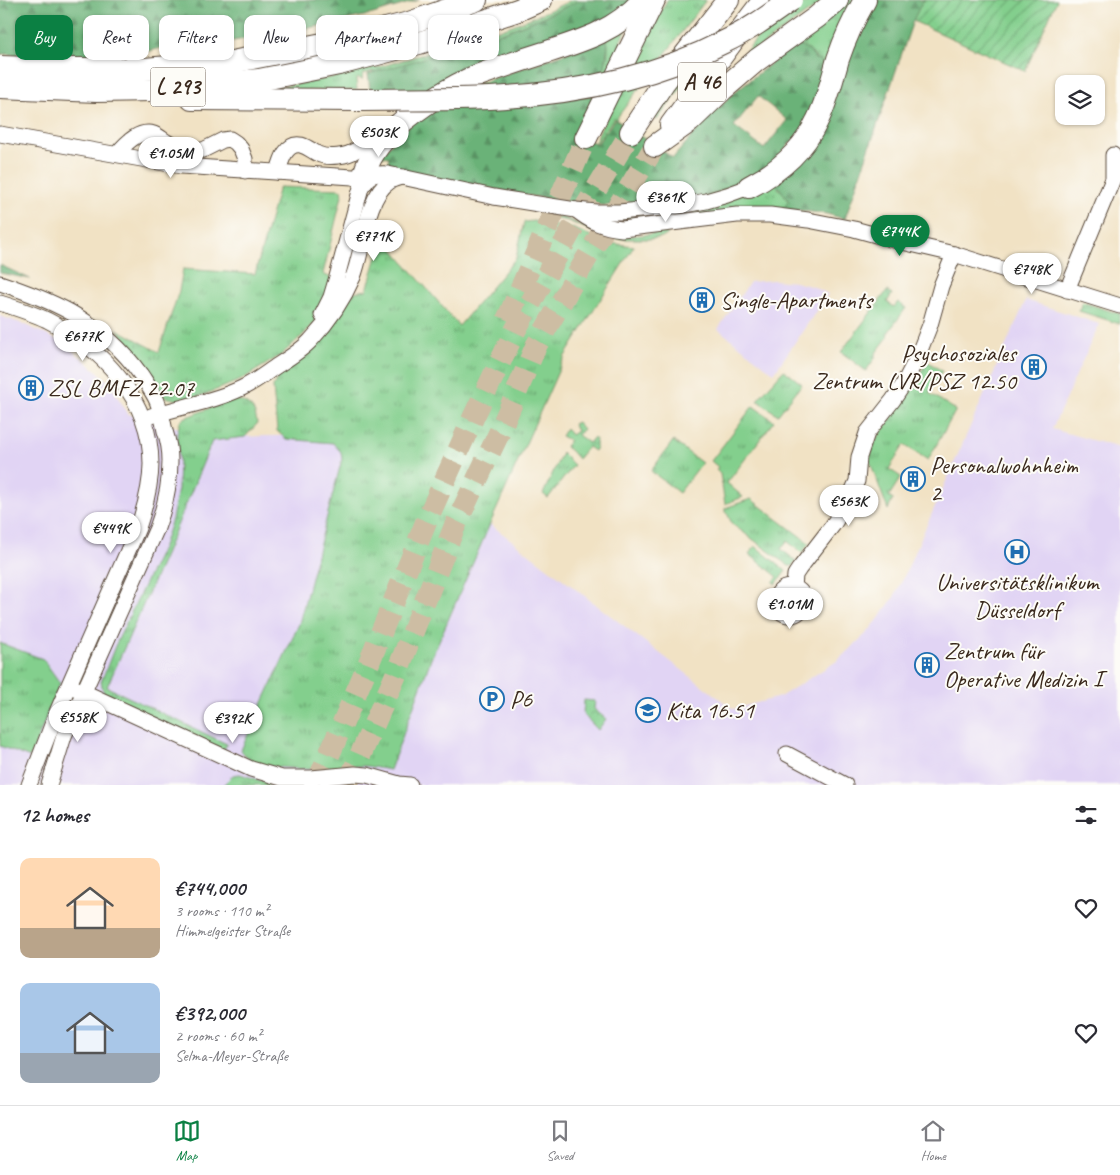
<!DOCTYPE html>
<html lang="en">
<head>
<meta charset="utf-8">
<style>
	:root { --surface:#fff; --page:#f7f7f7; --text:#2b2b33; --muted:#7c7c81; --line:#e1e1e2; --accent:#0b8043 }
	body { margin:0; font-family:Caveat,sans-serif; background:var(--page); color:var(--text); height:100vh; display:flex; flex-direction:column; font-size:19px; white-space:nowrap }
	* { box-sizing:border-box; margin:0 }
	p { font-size:16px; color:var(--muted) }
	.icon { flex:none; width:28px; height:28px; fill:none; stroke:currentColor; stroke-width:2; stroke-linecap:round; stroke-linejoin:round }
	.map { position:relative; height:785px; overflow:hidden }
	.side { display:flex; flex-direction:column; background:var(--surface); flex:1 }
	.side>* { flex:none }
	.guide { position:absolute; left:15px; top:15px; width:500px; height:45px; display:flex; gap:10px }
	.fabs { position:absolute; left:1055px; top:75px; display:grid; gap:10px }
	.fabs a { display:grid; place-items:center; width:50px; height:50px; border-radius:10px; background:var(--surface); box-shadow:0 1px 4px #0004; font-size:25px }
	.price { position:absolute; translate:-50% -42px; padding:0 11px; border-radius:18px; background:#fff; color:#222; font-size:16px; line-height:32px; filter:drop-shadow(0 1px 2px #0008) }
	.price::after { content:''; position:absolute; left:50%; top:30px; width:15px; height:11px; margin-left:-8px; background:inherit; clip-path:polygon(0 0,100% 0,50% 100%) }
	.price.active { background:var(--accent); color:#fff }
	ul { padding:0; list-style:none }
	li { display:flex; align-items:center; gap:15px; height:125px; padding:0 20px }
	li span { display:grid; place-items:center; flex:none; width:140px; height:100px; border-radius:10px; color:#555 }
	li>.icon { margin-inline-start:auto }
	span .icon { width:60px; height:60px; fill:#fffc; stroke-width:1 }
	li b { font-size:21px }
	h2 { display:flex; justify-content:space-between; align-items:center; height:60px; padding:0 20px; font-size:21px }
	.chip { padding:0 18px; border-radius:10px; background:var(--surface); box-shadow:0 1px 4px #0004; font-size:18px; line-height:45px }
	.chip.active { background:var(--accent); color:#fff }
	.tab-bar { display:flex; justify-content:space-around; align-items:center; height:70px; border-top:1px solid var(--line); background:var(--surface); font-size:14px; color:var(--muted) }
	.tab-bar a { display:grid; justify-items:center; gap:2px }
	.tab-bar .active { color:var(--accent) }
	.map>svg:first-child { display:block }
	.built { fill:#e1d4f4 }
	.grass { fill:url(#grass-tufts); stroke:#5f7c56 }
	.forest { fill:url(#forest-firs); stroke:#526e4b; fill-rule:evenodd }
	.park { fill:url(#park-crowns); stroke:#5f7c56 }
	.garden { fill:url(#garden-furrows); stroke:#5f7c56 }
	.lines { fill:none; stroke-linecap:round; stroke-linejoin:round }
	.highway-tunnel { stroke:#cdbda3; stroke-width:22; stroke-dasharray:22 11; stroke-linecap:butt }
	.minor-casing { stroke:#564637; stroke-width:17 }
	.highway-casing { stroke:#564637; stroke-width:24 }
	.minor { stroke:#fff; stroke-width:15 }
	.highway { stroke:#fff; stroke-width:22 }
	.highway-bridge-casing { stroke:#564637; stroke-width:24; stroke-linecap:butt }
	.highway-bridge { stroke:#fff; stroke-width:22 }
	.labels { text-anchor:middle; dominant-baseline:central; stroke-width:4; stroke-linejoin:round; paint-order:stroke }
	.shield { fill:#fdfcf7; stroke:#75695f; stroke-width:1 }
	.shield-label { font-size:22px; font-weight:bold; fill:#3b2a1e }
	.poi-label { font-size:24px; fill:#3b2a1e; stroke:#fdfcf7; text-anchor:start }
</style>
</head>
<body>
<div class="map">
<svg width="1120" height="785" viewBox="0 0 1120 785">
	<defs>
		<pattern id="grass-tufts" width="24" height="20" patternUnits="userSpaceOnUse" patternTransform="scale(1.25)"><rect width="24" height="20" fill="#83cf8d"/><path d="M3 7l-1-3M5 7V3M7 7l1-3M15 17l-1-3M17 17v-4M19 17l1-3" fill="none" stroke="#6ca873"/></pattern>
		<pattern id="forest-firs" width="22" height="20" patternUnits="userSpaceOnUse" patternTransform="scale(1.25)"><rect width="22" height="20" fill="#6ab278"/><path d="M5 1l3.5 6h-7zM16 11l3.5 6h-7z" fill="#589162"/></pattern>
		<pattern id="park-crowns" width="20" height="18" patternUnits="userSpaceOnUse" patternTransform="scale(1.25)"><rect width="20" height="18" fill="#83cf8d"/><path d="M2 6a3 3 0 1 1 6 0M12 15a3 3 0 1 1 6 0" fill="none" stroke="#6ca873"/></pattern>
		<pattern id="garden-furrows" width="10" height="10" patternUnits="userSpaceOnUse" patternTransform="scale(1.25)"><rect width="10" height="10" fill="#83cf8d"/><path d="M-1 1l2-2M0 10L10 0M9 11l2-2" fill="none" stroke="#6ca873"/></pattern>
	</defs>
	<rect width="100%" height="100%" fill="#fdfcf7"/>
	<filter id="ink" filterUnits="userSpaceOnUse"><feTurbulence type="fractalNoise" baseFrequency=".02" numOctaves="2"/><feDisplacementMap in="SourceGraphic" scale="10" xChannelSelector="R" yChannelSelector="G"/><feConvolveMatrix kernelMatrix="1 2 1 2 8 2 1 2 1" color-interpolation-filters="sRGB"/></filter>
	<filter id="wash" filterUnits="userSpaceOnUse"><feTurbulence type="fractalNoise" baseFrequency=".0096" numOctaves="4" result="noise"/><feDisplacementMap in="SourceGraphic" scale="20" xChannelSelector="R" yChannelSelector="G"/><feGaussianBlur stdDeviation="1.12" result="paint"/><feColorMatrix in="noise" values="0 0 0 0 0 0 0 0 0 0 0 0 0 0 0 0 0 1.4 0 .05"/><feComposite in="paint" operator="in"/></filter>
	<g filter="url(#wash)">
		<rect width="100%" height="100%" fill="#f1e2c4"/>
		<g class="built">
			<path d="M773,280L795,282L814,287L828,294L774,373L718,329L750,282Z"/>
			<path d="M1026,300L1099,324L1052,429L1120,448V785H0V316L26,325L59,341L83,359L109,382L128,414L212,437L353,435L304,623L243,755L258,765L299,769L347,766H366L390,770L431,659L490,524L733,709L780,697L837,661L866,634L877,621L894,597L903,579Z"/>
		</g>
		<g class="grass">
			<path d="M572,0H580C514,32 443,53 373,73V71L363,74L362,80L359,78L356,80L357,90L242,91C287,87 332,79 375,67L376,68C442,49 510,30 572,0Z"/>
			<path d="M667,0H706L616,119L614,118L596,143L595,142L600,130Z"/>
			<path d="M809,0H825L737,63L759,35L786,17Z"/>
			<path d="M849,0H858L824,90C822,80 818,57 810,51C806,47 799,47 795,45Z"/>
			<path d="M631,22L620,41L625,45L610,72L598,74C600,71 604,67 605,64C608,57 609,46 606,39Z"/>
			<path d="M700,63L657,120L654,118L691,67Z"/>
			<path d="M782,173L778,189L782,191L789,201L786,206L797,211L625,221L613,219Z"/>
			<path d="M279,187L341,189L342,195L338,212L323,274L331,278L323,305L316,321L304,334L281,355L241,380L201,396L183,401L164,397L160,392L146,366L117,329L159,352L179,291L183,269L255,274Z"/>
			<path d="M545,212C564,216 581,226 600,232C622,239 644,235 666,232L668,234L664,237L650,239H617L597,233L568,221L546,217L544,216Z"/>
			<path d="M533,221L569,227L609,243L634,246L565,356L490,524L431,659L390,770L366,766H347L300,769L258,765L248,759L241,750L299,624L342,459L341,452L333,443L286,439L277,431L273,387L278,377L313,349L354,292L367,290L382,240H385L459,326L516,258L524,222Z"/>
			<path d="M887,291L892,294L887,302L894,307L898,302L906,308L887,334L888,337L875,354V358L866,371L841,352Z"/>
			<path d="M1082,302L1120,314V324L1079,311Z"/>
			<path d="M927,361L942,371L929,393L956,410L928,460L904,445L889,469L901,477L889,496L893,499L888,510L869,459L876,439L907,397Z"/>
			<path d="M784,370L802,384L778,415L757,400Z"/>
			<path d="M234,399C250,404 255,407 257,424L245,437L212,441L166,553L107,687L227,744L223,751L104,694L101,682L115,646L163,546L172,519L178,489L179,460L177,433L180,422L184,418Z"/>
			<path d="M753,406L774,421L727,483L743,497L725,504L720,474L716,470L718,467L711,461Z"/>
			<path d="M577,422L583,429L578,435L589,443L594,437C597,443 597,446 594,451L588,447L578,459L571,451L566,447L569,440L561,436L566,428L571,435L577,431L573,424Z"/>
			<path d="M673,441L702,463L679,493L651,471Z"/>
			<path d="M562,453L574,465L548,498L543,494Z"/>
			<path d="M751,499L809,543L802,553L787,541L781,549L796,561L792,566H789L732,524L728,515L725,512V508Z"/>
			<path d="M755,546L786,571L776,584L773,582L778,577L749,554Z"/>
			<path d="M0,643L43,659L60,683L30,758L0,746Z"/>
			<path d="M240,774L269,783L270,785H223L233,775Z"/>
		</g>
		<g class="forest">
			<path d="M0,0H419L373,14L314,27L233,41L165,47L134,55L90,57L0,54Z"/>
			<path d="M580,0H636L624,12L440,90H370L368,74C440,54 513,33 580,0Z"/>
			<path d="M876,0H923L913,21L845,219L827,214L789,209L786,208L785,206L789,201L777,185L778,181L828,115L867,11Z"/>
			<path d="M606,39L608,44L605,67L598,74L559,81L510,86L463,89Z"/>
			<path d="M795,45C806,49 809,47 815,59L821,60L824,67L813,119L761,175L708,195L620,206L580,204L525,195L376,167L375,163H388L389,157L379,156L425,110L599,95L580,136L597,144L615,119L673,158L705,121L738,89ZM758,96L787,120L764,149L734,126Z"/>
			<path d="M0,265L30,279L0,273Z"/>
		</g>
		<path class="park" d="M584,700L595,701L594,709L606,719L598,730L583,714Z"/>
		<path class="garden" d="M923,0H1057L1025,71L913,21Z"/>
	</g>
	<g filter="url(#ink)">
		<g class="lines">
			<g class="highway-tunnel">
				<path d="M507,320L586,138"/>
				<path d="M316,785L368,665L429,515L474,416L516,329L571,231L631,132"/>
				<path d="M347,785L395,677L454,528L500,431L536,346L592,249L655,146"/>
			</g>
			<defs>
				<g id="minor">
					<path d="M0,134L181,166L353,177L363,180"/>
					<path d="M117,154C125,144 139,129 154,134C160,136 165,142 171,144C177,147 181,146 186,151L203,150L223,140L230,139L236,143L241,149L245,159V171"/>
					<path d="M278,172C281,161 286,142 301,145C308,147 312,151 318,154C328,159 348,156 356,150C359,149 360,146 362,145"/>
					<path d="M363,180C372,175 377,173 388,174L494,197L576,210L596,212H619L673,207L706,201L727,195L749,187"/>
					<path d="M576,210C591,222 603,227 622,229L737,215H770L808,220L854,229L898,241L954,254L1120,306"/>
					<path d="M0,283C24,291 48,300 70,312C100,329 122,348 141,375C147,384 153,392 157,401C161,411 163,421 165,431C168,440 170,451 170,461C170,484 165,506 157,528L64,736L49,785"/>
					<path d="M1067,290L1113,179V155"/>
					<path d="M0,303C16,308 32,313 47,320C102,348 151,399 151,464C151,486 145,507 138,528L57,712L29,785"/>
					<path d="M322,315L331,297L337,277L363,180"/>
					<path d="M151,416C182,406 213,402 242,388C255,382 266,373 278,365C289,358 302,350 311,340C328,322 343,300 353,277C364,250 365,198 389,182C393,179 398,178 403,177"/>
					<circle cx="790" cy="601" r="14"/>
					<path d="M794,588L795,575L799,569L833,525L846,504L852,492L857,481L859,457L867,433L893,400L903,385L917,358L930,325L941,286L954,254"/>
					<path d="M75,688L251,769L282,778H311L355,774L367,775L399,784L410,785"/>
					<path d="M787,754L845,785"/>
				</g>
				<g id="highway">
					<path d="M0,67L58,69H144L232,62L343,40L409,23L476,0"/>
					<path d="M0,87L97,91L152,90L259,80L339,64L419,43L518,10L541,0"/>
					<path d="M192,99L358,100"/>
					<path d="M671,125L734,39L764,0"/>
					<path d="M631,132L664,82L728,0"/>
					<path d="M586,138L654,0"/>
					<path d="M655,146L690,121L722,90L757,60L817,17L837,0"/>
					<path d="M363,180C367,158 380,142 396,127C419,107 451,86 479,75C501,67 522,60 544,53C582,41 616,31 643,0"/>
					<path d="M749,187C778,172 803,151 817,121C827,102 832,80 838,59C845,38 854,19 865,0"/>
				</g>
			</defs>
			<use href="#minor" class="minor-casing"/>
			<use href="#highway" class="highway-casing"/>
			<use href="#minor" class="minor"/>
			<use href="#highway" class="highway"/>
			<defs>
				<path id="highway-bridge" d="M358,100C402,99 446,100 490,98C571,94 652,79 724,42C748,31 770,15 791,0"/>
			</defs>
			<use href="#highway-bridge" class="highway-bridge-casing"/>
			<use href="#highway-bridge" class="highway-bridge"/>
		</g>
	</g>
	<defs>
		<symbol id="building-ring" viewBox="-11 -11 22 22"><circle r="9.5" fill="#fdfcf7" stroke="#1f6fb2" stroke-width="1.5"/><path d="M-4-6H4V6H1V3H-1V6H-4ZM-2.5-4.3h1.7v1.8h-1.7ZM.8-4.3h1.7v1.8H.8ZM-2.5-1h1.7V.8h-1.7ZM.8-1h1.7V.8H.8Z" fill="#1f6fb2"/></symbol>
		<symbol id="hospital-ring" viewBox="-11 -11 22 22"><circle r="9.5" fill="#fdfcf7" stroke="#1f6fb2" stroke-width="1.5"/><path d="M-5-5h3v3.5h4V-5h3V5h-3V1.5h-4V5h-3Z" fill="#1f6fb2"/></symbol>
		<symbol id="parking-ring" viewBox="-11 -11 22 22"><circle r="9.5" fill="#fdfcf7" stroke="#1f6fb2" stroke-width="1.5"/><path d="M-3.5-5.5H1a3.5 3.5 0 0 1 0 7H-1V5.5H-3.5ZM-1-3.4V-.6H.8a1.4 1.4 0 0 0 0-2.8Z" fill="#1f6fb2"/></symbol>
		<symbol id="school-ring" viewBox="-11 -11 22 22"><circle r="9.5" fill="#fdfcf7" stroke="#1f6fb2" stroke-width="1.5"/><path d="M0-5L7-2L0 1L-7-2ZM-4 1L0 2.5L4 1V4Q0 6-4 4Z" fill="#1f6fb2"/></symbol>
	</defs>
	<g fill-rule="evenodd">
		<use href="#building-ring" x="688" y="286" width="28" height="28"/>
		<use href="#building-ring" x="1020" y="353" width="28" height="28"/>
		<use href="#building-ring" x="17" y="374" width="28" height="28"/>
		<use href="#building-ring" x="899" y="465" width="28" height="28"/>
		<use href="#hospital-ring" x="1003" y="538" width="28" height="28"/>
		<use href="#building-ring" x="913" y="651" width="28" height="28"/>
		<use href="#parking-ring" x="478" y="685" width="28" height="28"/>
		<use href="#school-ring" x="634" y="696" width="28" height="28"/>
	</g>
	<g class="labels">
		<g class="shield">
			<rect x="678" y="62.5" width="48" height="39" rx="4"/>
			<rect x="150.5" y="67.5" width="55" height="39" rx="4"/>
		</g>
		<g class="shield-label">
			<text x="702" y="82">A 46</text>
			<text x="178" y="87">L 293</text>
		</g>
		<g class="poi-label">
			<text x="720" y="300">Single-Apartments</text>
			<text x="1016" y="353" text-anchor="end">Psychosoziales<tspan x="1016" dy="28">Zentrum LVR/PSZ 12.50</tspan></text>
			<text x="48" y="388">ZSL BMFZ 22.07</text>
			<text x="930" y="465">Personalwohnheim<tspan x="930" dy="28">2</tspan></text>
			<text x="1017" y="582" text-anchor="middle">Universitätsklinikum<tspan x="1017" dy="28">Düsseldorf</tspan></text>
			<text x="944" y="651">Zentrum für<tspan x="944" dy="28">Operative Medizin I</tspan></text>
			<text x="510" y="699">P6</text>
			<text x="666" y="710">Kita 16.51</text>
		</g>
	</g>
</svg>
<div class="fabs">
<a><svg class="icon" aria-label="layers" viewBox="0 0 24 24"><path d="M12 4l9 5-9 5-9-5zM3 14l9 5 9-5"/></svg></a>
</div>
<b class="price" style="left:379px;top:158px">€503K</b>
<b class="price" style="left:171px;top:179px">€1.05M</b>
<b class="price" style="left:666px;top:223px">€361K</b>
<b class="price active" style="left:900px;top:257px">€744K</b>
<b class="price" style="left:374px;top:262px">€771K</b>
<b class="price" style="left:1032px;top:295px">€748K</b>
<b class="price" style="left:83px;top:362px">€677K</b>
<b class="price" style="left:849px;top:527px">€563K</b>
<b class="price" style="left:111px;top:554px">€449K</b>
<b class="price" style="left:790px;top:630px">€1.01M</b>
<b class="price" style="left:78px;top:743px">€558K</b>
<b class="price" style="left:233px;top:744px">€392K</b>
<div class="guide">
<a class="chip active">Buy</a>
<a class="chip">Rent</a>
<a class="chip">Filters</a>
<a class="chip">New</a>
<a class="chip">Apartment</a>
<a class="chip">House</a>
</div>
</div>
<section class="side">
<h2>12 homes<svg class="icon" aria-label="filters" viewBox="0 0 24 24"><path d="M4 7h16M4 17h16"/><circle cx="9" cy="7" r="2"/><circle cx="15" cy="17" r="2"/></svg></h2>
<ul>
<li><span style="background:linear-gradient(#ffd9b3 70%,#b9a48a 0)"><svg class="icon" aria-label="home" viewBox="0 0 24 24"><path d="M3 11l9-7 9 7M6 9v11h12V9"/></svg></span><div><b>€744,000</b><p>3 rooms · 110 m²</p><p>Himmelgeister Straße</p></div><svg class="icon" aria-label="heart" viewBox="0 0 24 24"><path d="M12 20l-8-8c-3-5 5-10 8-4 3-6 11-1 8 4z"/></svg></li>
<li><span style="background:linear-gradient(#a9c7e8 70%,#9aa5b1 0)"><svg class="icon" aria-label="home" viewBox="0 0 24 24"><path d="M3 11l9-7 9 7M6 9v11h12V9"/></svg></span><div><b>€392,000</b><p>2 rooms · 60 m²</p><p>Selma-Meyer-Straße</p></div><svg class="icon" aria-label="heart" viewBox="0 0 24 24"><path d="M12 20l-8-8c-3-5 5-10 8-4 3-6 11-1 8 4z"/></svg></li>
</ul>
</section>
<nav class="tab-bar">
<a class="active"><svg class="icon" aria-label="map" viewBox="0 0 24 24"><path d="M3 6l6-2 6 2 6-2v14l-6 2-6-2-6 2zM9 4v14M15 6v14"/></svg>Map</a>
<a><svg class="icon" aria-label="saved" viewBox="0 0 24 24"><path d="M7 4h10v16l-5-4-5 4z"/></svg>Saved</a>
<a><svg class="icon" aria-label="home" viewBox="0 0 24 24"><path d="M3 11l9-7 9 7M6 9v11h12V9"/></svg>Home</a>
</nav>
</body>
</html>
